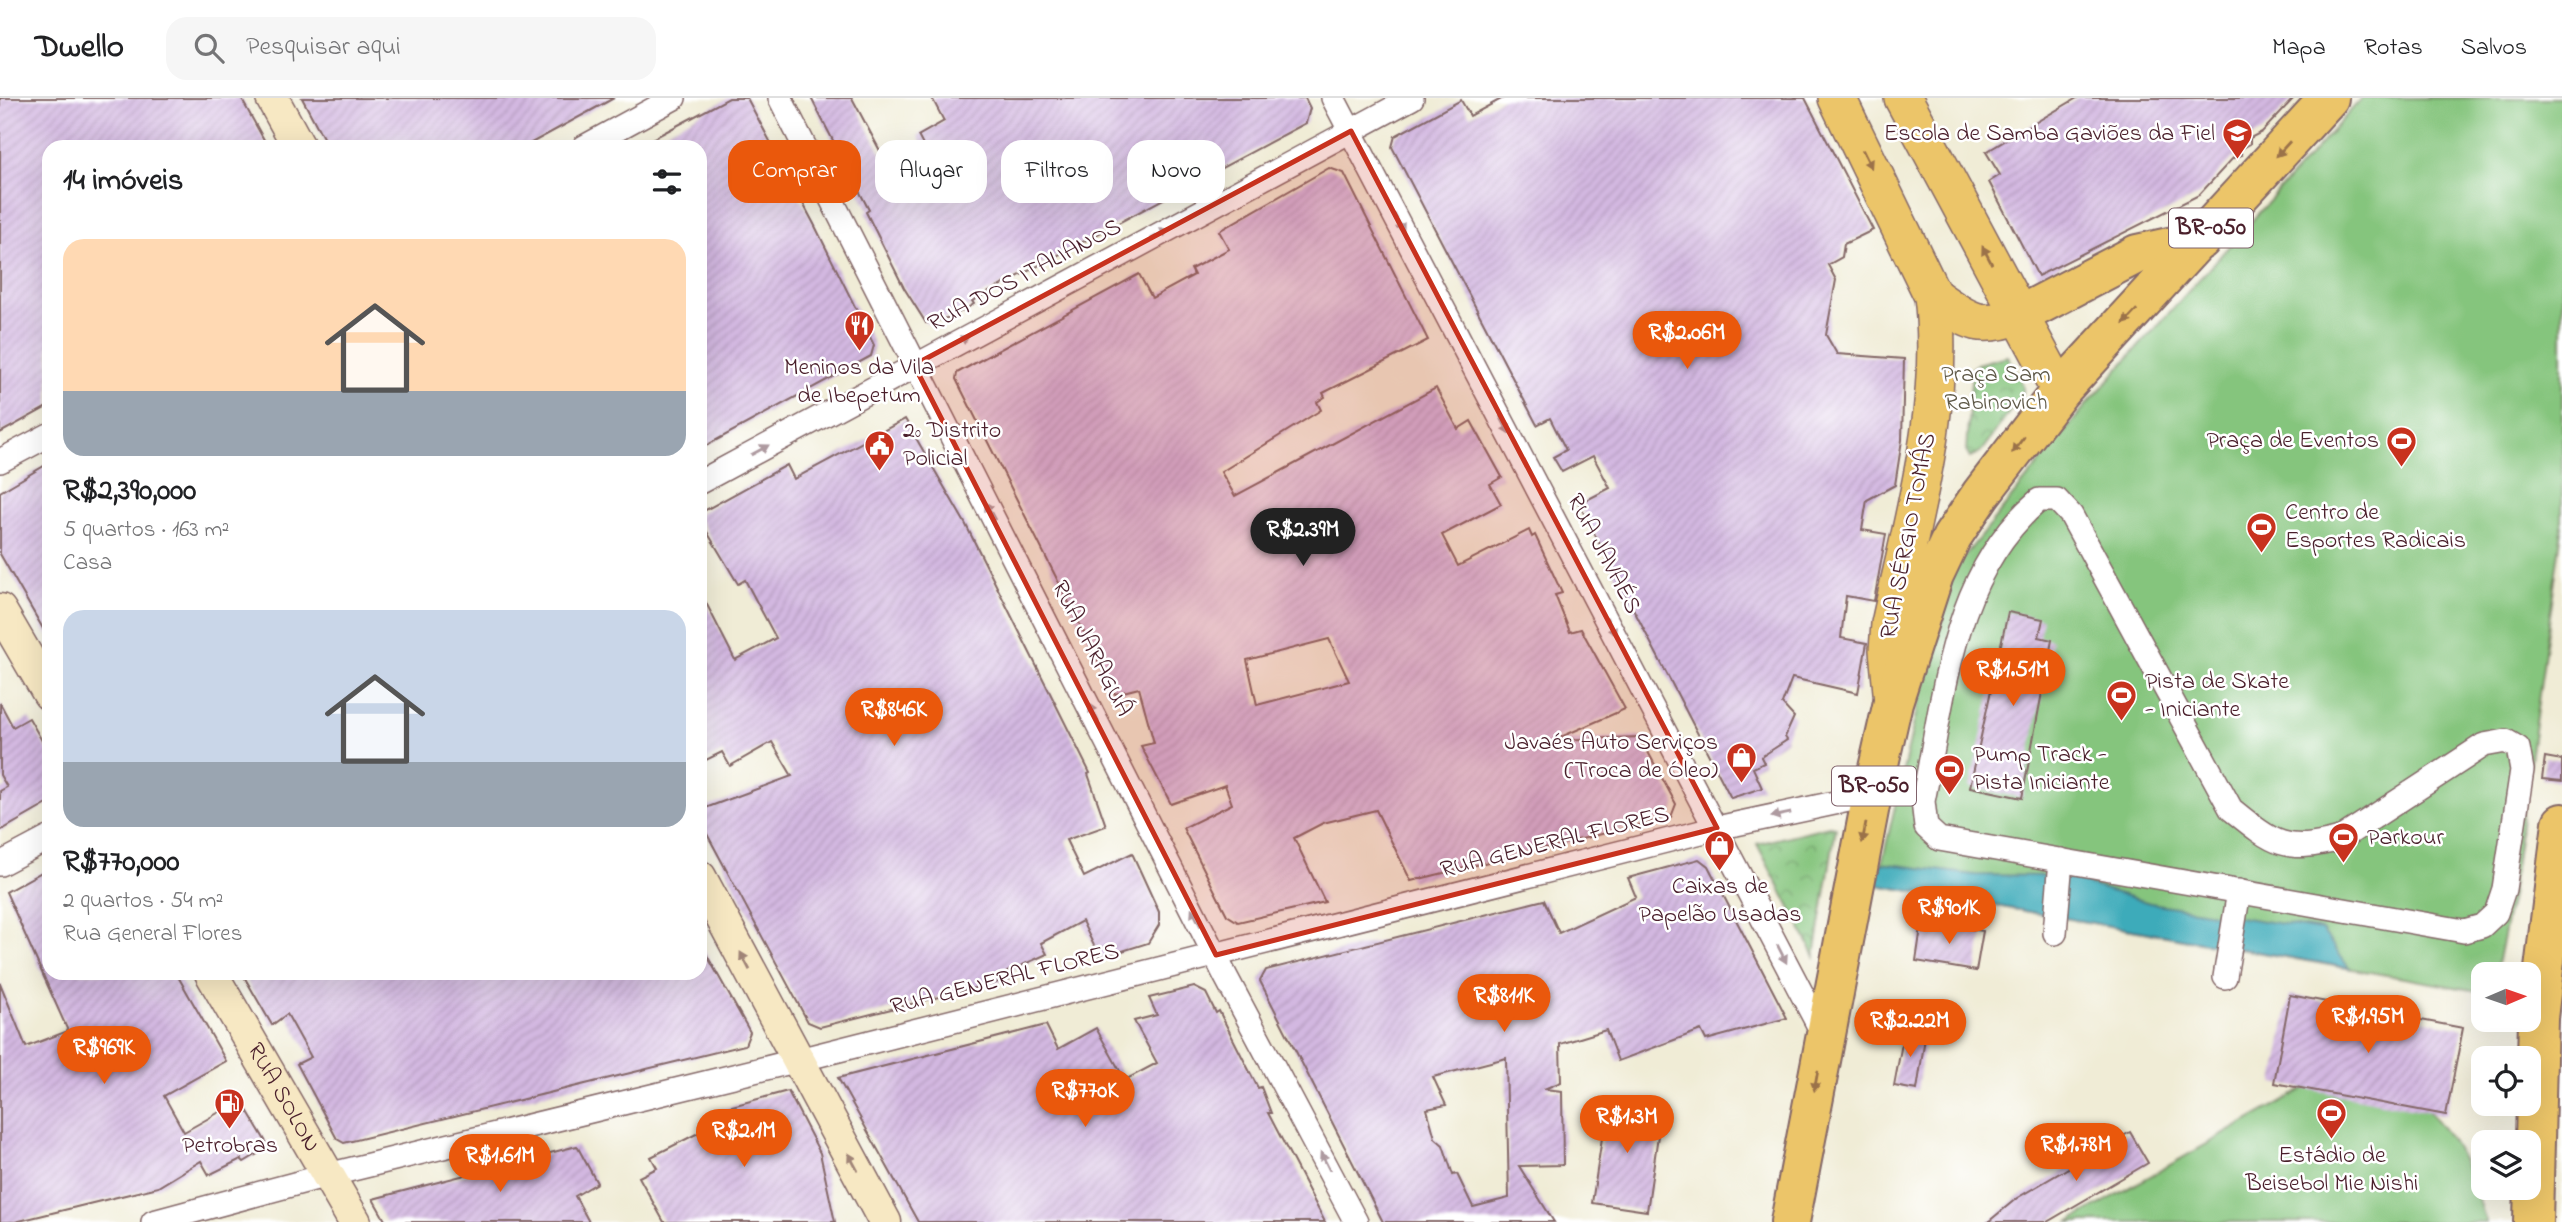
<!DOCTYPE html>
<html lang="pt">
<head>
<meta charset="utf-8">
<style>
	:root { --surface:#fff; --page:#f6f6f6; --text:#202124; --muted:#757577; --line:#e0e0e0; --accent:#ea580c }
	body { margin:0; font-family:"Indie Flower",sans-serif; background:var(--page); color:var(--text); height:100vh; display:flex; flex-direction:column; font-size:26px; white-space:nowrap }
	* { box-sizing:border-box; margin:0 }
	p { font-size:23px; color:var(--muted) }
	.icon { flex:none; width:38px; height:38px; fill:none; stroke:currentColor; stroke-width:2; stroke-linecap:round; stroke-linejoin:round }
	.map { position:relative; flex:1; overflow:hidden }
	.sheet { position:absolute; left:42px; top:42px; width:665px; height:840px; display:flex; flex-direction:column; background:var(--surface); border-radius:21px; box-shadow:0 7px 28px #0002 }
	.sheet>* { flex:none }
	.top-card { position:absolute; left:728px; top:42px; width:665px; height:63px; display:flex; gap:14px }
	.needle { width:46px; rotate:88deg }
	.fabs { position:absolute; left:2471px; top:864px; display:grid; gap:14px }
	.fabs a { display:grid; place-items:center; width:70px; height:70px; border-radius:14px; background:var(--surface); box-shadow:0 7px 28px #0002; font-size:35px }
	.price { position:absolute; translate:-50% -60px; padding:0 16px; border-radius:24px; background:var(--accent); color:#fff; font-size:23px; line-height:46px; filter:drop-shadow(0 2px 4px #0008) }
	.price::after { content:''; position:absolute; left:50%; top:42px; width:21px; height:16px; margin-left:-10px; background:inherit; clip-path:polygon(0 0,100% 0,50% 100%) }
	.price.on { background:#222; color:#fff }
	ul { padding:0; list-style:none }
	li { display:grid; align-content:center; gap:14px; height:371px; padding:0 21px }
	li span { display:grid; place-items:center; height:217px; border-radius:21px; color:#555 }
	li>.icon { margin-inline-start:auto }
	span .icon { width:126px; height:126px; fill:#fffc; stroke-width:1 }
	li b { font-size:30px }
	h2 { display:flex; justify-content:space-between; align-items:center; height:84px; padding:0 21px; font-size:30px }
	.tag { padding:0 24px; border-radius:21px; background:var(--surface); box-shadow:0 7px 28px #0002; font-size:24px; line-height:63px }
	.tag.on { background:var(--accent); color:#fff }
	header { display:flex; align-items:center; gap:42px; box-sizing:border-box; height:98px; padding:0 35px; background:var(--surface); border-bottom:2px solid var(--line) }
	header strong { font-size:33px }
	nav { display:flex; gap:38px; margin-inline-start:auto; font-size:24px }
	.search { width:490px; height:63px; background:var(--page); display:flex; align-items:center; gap:18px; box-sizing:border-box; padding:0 24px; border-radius:21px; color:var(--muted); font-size:26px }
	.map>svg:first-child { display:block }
	.park { fill:url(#park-crowns); stroke:#687254; stroke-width:2 }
	.pitch { fill:#85c57d; stroke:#687254; stroke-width:2 }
	.water { fill:#3cabba; stroke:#436572; stroke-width:2 }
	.building { fill:url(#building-hatch); fill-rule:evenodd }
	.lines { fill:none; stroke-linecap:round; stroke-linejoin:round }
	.street-casing { stroke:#846767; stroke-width:26 }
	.secondary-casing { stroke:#846767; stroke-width:35 }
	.primary-casing { stroke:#846767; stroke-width:40 }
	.highway-casing { stroke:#846767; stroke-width:42 }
	.street { stroke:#fff; stroke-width:23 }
	.secondary { stroke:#f7e8c3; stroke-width:32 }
	.primary { stroke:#ecc569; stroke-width:37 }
	.highway { stroke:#ecc569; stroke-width:38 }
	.oneway { fill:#9b724a }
	.oneway2 { fill:#ae9aa0 }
	.oneway3 { fill:#a08477 }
	.marked { fill:#c8321e; fill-opacity:0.2; stroke:#c8321e; stroke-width:5; stroke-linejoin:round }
	.labels { text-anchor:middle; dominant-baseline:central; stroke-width:5; stroke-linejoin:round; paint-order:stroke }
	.shield { fill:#fff; stroke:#80626b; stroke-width:2 }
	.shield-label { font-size:23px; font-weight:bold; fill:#4a1f2b }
	.poi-label { font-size:24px; fill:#4a1f2b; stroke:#fff; text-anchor:start }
	.street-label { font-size:24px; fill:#4a1f2b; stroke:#fff }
	.park-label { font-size:24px; fill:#5f5948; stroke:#fff }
</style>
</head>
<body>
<header>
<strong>Dwello</strong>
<div class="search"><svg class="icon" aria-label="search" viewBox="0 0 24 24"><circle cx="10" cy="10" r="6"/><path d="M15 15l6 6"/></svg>Pesquisar aqui</div>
<nav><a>Mapa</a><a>Rotas</a><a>Salvos</a></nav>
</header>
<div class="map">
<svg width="2562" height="1124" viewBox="0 0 2562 1124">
	<defs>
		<pattern id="park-crowns" width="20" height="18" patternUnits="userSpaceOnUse" patternTransform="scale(1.75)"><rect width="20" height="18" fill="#85c57d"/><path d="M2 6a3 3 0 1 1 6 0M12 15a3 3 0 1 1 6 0" fill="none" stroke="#6f9f67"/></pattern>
		<pattern id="building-hatch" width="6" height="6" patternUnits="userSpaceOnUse" patternTransform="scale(1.75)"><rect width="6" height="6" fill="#d3b8e1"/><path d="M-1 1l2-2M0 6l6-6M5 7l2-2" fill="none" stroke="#b79ec1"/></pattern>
	</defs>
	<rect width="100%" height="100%" fill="#fff"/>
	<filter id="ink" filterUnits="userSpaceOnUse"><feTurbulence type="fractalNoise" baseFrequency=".0143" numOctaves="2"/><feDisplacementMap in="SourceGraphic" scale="14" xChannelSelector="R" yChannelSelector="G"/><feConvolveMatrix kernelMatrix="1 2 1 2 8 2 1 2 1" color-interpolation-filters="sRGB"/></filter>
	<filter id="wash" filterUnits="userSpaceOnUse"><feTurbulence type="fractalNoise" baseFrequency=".00686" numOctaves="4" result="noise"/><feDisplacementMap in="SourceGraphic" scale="28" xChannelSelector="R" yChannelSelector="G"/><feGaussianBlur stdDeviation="1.57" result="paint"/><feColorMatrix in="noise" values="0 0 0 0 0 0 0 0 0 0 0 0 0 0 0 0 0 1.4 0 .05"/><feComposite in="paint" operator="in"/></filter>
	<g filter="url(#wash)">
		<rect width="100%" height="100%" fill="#f0ecd6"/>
		<g class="park">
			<path d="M2007,258L2023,287V295L1980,355L1970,360L1966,353L1972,270L1977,266Z"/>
			<path d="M1829,728L1836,729L1815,858L1757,746Z"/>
		</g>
		<g class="pitch">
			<path d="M2362,0H2562V431L2511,798L2495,877H2483V894L1877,787L1947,480L2088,305Z"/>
			<path d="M2352,964C2373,976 2398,987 2417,1003C2454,1034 2473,1079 2486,1124H2069Z"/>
		</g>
		<path class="water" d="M1881,765L1975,777L2060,778L2150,805L2322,832L2349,870L1877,787Z"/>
		<g id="blocks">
			<g class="building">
				<path d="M0,0H241L268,49H49V308L0,335Z"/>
				<path d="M302,0H614L524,49H328Z"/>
				<path d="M729,0H747L814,126L874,247L871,258L700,351V49H637Z"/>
				<path d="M811,0H852L894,79L929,59L918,38L944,23L932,0H1305L1310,10L1306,25L972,203L974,206L951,219L926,225L904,190L866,114L869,112Z"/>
				<path d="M1503,0H1805L1873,132L1844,146L1842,159L1828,167L1836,182L1826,237L1837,256L1904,261L1902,342L1895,387L1867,402L1862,432L1886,436L1874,503L1846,498L1841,540L1867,545L1858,595L1792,580L1782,606L1794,619L1785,639L1787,642L1761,659L1764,665L1753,670L1762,690L1731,700L1579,406L1610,390L1593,358L1562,374L1553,359L1566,352L1550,320L1537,327L1392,49L1395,38L1461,2L1470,18Z"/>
				<path d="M2077,0H2294L2262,34L2250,40V46L2239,52L2242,57L2233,60L2199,97L2038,178L1989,84L2000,77L1986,54Z"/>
				<path d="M1329,70L1344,75L1428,242L1323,295L1325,299L1317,304L1321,312L1221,374L1235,398L1436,290L1458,331L1471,323L1502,379L1490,386L1501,406L1442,437L1458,468L1529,432L1532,439L1535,437L1562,495L1555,497L1570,534L1581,531L1625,611L1554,642L1640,639L1676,706L1671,719L1411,783L1376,712L1323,725L1294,740L1325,804L1238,824L1227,817L1183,730L1232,706L1225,687L1171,706L1141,648L1154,645L1139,590L1115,596L956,281L957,275L986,259L1139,176L1152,200L1194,177L1191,171L1229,151L1219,133ZM1329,541L1349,583L1257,607L1247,562Z"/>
				<path d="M905,321L965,425L1090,675L1088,676L1106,728L1066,742L1084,779L1132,755L1159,814V827L1148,845L1100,860L1082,823L1041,845L1047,856L1007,874L1010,881L820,929L808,924L700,723V712L792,678L772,644L730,668L722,654L700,665V493L735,562L776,540L745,482L738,486L700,422V415L787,367L794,381Z"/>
				<path d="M49,365V541L0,456V394Z"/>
				<path d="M2008,514L2043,521L2039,539L2052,542L2022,700L1970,689Z"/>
				<path d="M0,605L13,629L29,620L49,655V705L0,733V693L7,689L0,677Z"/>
				<path d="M2545,659L2562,662V683L2542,681Z"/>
				<path d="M1699,761L1708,768L1787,920L1706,942L1701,932L1618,963L1606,932L1560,946L1561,984L1544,991L1562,993L1563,1067L1519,1068L1554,1124H1383L1260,883L1266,872L1544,802L1559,835L1636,799L1628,780ZM1506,960L1509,1100L1473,1109L1457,1076L1453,1077L1443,1047L1435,1040L1427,1011L1446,1007L1433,979Z"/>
				<path d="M49,770V875H176L226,963L164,998L184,1034L241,1002L269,1049L244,1064L241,1061L209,1077L201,1063L158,1089L15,1124H0V885L26,949L68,933L6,794Z"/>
				<path d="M1922,823L1983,833L1976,873L1916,863Z"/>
				<path d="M700,845L750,934L745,947L344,1045L337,1041L297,966L311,959L287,916L272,927L242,875H700Z"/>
				<path d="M1194,889L1206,895L1216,915L1219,913L1258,990L1261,989L1271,1015H1268L1325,1124H918L838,980L1046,927L1058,951L1096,930L1125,982L1157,965L1134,923L1157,917L1149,900Z"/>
				<path d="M2290,897L2463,930L2446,1017L2274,985Z"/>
				<path d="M1905,929L1926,933L1917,992L1894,988Z"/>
				<path d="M788,993L820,1055L835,1124H664L639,1079L657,1070L651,1059L716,1026L710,1014Z"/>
				<path d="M1608,1001L1662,1010L1647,1113L1592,1105Z"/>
				<path d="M2130,1034L2148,1065L2047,1124H1988L2017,1100Z"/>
				<path d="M577,1048L597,1085L575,1098L589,1124H386L373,1101Z"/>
			</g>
		</g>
	</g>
	<g filter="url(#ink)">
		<use href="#blocks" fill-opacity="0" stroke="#846767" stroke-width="2"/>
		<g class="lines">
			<defs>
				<g id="street">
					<path d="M780,0L1226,879L1356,1124"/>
					<path d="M1333,0L1824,938"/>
					<path d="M584,49L674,0"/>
					<path d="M0,363L49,337"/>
					<path d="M700,384L1412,0"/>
					<path d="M2039,402H2057L2071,417L2231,711C2273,745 2285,756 2340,741L2484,647L2506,643L2518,650L2522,672L2504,791L2496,815L2482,828L2464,833L1939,741L1926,729L1923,703C1945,597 1951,477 2039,402Z"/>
					<path d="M0,766L49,740"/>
					<path d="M2055,835L2061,762"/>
					<path d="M2225,879L2239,793"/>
					<path d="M153,1124L328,1077L799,962L1717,730L1872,697"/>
				</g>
				<g id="secondary">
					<path d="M272,0L299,49"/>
					<path d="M0,512L49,596"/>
					<path d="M700,779L885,1124"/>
					<path id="s1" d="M211,875L355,1124"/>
				</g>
				<g id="primary">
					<path d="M1837,0L1933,198C1946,308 1913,419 1890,526L1888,552L1893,604"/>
					<path d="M1903,0L2060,293"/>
					<path d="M1933,198C1968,222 1977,233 2020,217"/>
				</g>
				<g id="highway">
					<path d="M2020,217L2137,156L2201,142"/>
					<path d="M1790,1124L1872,697L1893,604L1934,477L1952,439L1981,396L2060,293L2329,0"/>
					<path d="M2533,1124L2538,920L2562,725"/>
				</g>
			</defs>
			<use href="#street" class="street-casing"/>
			<use href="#secondary" class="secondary-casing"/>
			<use href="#primary" class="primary-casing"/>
			<use href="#highway" class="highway-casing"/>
			<use href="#street" class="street"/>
			<use href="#secondary" class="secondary"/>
			<use href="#primary" class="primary"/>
			<use href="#highway" class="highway"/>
		</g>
		<defs><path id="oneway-solid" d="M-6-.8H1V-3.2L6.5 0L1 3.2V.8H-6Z" transform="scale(1.75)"/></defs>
		<g class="oneway">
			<use href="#oneway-solid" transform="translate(2283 51) rotate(132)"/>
			<use href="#oneway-solid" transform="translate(1867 61) rotate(64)"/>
			<use href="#oneway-solid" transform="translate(1987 157) rotate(-118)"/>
			<use href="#oneway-solid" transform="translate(2130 219) rotate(133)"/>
			<use href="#oneway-solid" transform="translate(2018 347) rotate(127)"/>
			<use href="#oneway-solid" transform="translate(1864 735) rotate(101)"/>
			<use href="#oneway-solid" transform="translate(1816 983) rotate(100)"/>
		</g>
		<g class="oneway2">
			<use href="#oneway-solid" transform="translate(1399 125) rotate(62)"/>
			<use href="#oneway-solid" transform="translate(1160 136) rotate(-28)"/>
			<use href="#oneway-solid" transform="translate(960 243) rotate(-28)"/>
			<use href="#oneway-solid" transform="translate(1505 327) rotate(62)"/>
			<use href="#oneway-solid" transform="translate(760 352) rotate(-29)"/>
			<use href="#oneway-solid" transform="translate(990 413) rotate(-118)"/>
			<use href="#oneway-solid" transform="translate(1611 528) rotate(62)"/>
			<use href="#oneway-solid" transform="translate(1094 615) rotate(-116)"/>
			<use href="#oneway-solid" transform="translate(1781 717) rotate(168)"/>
			<use href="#oneway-solid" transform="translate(1196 819) rotate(-117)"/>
			<use href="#oneway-solid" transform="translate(1782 856) rotate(63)"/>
			<use href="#oneway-solid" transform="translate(1325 1063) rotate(-117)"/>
		</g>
		<g class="oneway3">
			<use href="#oneway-solid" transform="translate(745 863) rotate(-118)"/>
			<use href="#oneway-solid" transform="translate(853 1064) rotate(-118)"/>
		</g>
	</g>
	<path class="marked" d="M1351,33L1717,730L1216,857L914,267Z"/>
	<defs>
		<symbol id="school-pin" viewBox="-11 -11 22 30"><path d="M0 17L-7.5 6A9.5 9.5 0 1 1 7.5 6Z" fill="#c8321e" stroke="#fff"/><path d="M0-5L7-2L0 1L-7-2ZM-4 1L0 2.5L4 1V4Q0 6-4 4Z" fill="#fff"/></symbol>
		<symbol id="restaurant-pin" viewBox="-11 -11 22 30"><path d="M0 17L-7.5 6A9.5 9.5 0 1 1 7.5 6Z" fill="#c8321e" stroke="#fff"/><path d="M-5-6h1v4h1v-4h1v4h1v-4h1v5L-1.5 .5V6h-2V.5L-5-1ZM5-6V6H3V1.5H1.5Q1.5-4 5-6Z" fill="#fff"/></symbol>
		<symbol id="stadium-pin" viewBox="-11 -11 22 30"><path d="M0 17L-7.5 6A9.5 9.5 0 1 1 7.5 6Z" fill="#c8321e" stroke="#fff"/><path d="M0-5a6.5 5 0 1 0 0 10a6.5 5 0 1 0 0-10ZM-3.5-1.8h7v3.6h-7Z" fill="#fff"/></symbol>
		<symbol id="civic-pin" viewBox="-11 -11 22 30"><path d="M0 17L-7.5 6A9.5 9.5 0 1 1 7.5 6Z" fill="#c8321e" stroke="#fff"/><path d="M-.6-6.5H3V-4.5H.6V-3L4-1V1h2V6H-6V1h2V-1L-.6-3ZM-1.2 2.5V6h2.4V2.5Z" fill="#fff"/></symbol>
		<symbol id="shop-pin" viewBox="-11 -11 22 30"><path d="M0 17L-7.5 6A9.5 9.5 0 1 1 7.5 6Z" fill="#c8321e" stroke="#fff"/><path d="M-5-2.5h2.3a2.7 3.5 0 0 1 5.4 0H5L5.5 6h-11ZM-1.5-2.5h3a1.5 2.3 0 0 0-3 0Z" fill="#fff"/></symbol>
		<symbol id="fuel-pin" viewBox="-11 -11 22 30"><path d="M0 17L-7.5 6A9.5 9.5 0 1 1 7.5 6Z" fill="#c8321e" stroke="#fff"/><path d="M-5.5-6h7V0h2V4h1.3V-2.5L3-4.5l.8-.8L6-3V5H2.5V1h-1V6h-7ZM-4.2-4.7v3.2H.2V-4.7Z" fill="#fff"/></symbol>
	</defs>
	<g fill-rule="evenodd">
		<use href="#school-pin" x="2220" y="18" width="35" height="47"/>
		<use href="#restaurant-pin" x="842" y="210" width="35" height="47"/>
		<use href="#stadium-pin" x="2384" y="326" width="35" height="47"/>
		<use href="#civic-pin" x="862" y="330" width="35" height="47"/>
		<use href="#stadium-pin" x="2244" y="412" width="35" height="47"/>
		<use href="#stadium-pin" x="2104" y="580" width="35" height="47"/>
		<use href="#shop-pin" x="1724" y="642" width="35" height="47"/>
		<use href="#stadium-pin" x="1932" y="654" width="35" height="47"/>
		<use href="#stadium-pin" x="2326" y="722" width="35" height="47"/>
		<use href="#shop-pin" x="1702" y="730" width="35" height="47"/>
		<use href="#fuel-pin" x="212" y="988" width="35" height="47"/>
		<use href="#stadium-pin" x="2314" y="998" width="35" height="47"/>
	</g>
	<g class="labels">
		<g class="shield">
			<rect x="2169" y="110.5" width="84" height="39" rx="5"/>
			<rect x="1832" y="668.5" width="84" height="39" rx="5"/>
		</g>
		<g class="shield-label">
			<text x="2211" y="130">BR-050</text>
			<text x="1874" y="688">BR-050</text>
		</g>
		<g class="poi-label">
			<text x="2215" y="36" text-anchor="end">Escola de Samba Gaviões da Fiel</text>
			<text x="859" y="270" text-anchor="middle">Meninos da Vila<tspan x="859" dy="28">de Ibepetum</tspan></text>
			<text x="903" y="333">2º Distrito<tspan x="903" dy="28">Policial</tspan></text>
			<text x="2379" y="343" text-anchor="end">Praça de Eventos</text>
			<text x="2285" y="415">Centro de<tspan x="2285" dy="28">Esportes Radicais</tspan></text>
			<text x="2145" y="584">Pista de Skate<tspan x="2145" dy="28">- Iniciante</tspan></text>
			<text x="1718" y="645" text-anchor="end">Javaés Auto Serviços<tspan x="1718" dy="28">(Troca de Óleo)</tspan></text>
			<text x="1973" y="657">Pump Track -<tspan x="1973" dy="28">Pista Iniciante</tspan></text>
			<text x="2367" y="740">Parkour</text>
			<text x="1720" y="789" text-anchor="middle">Caixas de<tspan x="1720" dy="28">Papelão Usadas</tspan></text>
			<text x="230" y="1048" text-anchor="middle">Petrobras</text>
			<text x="2332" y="1058" text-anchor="middle">Estádio de<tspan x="2332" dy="28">Beisebol Mie Nishi</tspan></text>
		</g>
		<g class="street-label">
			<text transform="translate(1025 178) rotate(-28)">RUA DOS ITALIANOS</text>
			<text transform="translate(1909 438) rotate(-79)">RUA SÉRGIO TOMÁS</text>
			<text transform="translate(1603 456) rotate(62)">RUA JAVAÉS</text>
			<text transform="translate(1091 551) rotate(63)">RUA JARAGUÁ</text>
			<text transform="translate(1555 745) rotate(-14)">RUA GENERAL FLORES</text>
			<text transform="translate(1005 882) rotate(-14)">RUA GENERAL FLORES</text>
			<text stroke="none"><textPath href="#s1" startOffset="144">RUA SOLON</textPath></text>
		</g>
		<g class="park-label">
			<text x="1996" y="277">Praça Sam<tspan x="1996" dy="28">Rabinovich</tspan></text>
		</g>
	</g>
</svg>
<div class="fabs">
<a><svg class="needle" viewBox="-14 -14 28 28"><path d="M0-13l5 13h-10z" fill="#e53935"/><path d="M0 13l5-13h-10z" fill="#757577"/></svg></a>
<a><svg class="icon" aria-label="locate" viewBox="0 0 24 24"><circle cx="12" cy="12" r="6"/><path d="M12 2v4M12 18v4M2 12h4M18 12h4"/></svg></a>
<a><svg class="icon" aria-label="layers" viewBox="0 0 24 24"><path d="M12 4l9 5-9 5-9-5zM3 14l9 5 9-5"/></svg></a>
</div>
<b class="price" style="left:1687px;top:273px">R$2.06M</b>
<b class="price on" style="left:1303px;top:470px">R$2.39M</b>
<b class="price" style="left:2013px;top:610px">R$1.51M</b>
<b class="price" style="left:894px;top:650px">R$846K</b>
<b class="price" style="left:1949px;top:848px">R$901K</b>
<b class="price" style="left:1504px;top:936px">R$811K</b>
<b class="price" style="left:2368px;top:957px">R$1.95M</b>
<b class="price" style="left:1910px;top:961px">R$2.22M</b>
<b class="price" style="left:104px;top:988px">R$969K</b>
<b class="price" style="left:1085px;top:1031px">R$770K</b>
<b class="price" style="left:1627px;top:1057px">R$1.3M</b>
<b class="price" style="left:744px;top:1071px">R$2.1M</b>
<b class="price" style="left:2076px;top:1085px">R$1.78M</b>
<b class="price" style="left:500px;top:1096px">R$1.61M</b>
<div class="top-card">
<a class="tag on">Comprar</a>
<a class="tag">Alugar</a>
<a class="tag">Filtros</a>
<a class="tag">Novo</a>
</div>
<section class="sheet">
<h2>14 imóveis<svg class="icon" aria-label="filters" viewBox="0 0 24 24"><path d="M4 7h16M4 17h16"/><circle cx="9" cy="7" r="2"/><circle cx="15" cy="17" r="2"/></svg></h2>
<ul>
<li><span style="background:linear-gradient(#ffd9b3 70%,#9aa5b1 0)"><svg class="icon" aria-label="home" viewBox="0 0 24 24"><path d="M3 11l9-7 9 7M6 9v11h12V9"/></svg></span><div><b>R$2,390,000</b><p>5 quartos · 163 m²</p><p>Casa</p></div></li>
<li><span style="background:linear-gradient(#c9d6e8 70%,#9aa5b1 0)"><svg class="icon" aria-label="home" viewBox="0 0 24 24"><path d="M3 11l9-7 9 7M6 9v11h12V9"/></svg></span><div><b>R$770,000</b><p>2 quartos · 54 m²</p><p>Rua General Flores</p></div></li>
</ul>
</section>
</div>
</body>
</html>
